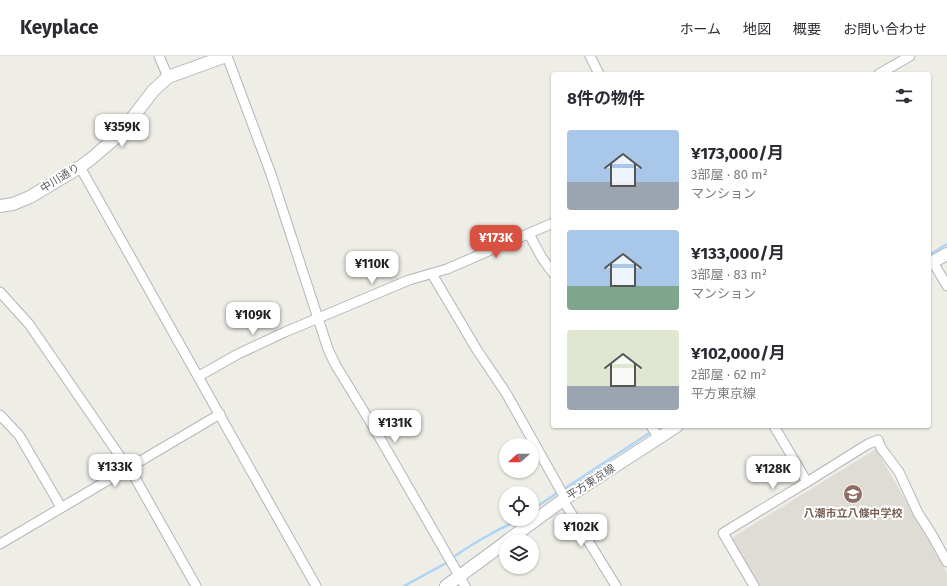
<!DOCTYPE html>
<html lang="ja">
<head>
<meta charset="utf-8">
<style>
	:root { --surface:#fff; --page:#f7f7f7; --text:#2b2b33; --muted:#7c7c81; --line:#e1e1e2; --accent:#d95241 }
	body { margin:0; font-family:"Fira Sans","Noto Sans JP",sans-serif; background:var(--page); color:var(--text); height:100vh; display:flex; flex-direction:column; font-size:15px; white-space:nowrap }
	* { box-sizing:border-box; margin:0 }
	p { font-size:13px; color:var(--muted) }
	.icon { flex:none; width:22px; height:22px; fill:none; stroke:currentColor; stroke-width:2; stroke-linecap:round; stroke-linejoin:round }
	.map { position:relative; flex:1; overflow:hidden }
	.side { position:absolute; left:551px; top:16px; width:380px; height:356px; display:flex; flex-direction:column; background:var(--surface); border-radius:4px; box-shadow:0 1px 3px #0004 }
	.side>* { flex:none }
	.needle { width:26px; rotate:249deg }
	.buttons { position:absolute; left:499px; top:382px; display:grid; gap:8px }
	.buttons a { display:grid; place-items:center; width:40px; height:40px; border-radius:50%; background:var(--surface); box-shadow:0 1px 3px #0004; font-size:20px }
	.price { position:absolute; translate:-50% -34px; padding:0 9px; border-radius:8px; background:#fff; color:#222; font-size:13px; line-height:26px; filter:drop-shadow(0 1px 2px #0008) }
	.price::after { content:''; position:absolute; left:50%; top:24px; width:12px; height:9px; margin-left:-6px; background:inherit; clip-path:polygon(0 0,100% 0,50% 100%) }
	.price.active { background:var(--accent); color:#fff }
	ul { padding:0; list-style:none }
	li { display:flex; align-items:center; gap:12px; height:100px; padding:0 16px }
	li span { display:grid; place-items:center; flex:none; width:112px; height:80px; border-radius:4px; color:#555 }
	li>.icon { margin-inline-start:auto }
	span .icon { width:48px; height:48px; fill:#fffc; stroke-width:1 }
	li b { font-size:17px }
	h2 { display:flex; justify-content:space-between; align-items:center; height:48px; padding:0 16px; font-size:17px }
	header { display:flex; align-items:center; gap:24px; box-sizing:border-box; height:56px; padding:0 20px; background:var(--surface); border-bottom:1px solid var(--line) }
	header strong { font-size:19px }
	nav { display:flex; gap:22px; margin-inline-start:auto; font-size:14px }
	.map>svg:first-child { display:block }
	.education { fill:#dedcd4 }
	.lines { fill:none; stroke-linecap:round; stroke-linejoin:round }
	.stream { stroke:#add4f7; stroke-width:2.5 }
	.street-casing { stroke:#b3b5b9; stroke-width:11 }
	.secondary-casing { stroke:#b4b7bc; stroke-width:14 }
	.street { stroke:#fff; stroke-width:9 }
	.secondary { stroke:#fff; stroke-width:12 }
	.labels { text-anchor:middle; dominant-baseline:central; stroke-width:4; stroke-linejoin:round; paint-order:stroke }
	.street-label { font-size:11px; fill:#5d6065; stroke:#fff }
	.education-label { font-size:11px; font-weight:bold; fill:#785e54; stroke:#fff }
</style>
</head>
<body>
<header>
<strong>Keyplace</strong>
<nav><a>ホーム</a><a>地図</a><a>概要</a><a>お問い合わせ</a></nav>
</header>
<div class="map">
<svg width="947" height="530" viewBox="0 0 947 530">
	<rect width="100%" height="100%" fill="#eeede6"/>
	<path class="education" d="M876,393L947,517V530H756L730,483Z"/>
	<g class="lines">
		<g class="stream">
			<path d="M929,199L947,188"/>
			<path d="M657,372L661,370"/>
			<path d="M564,433L651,376"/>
			<path d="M532,454L557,437"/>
			<path d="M452,502C465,493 477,485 491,478C500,472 510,469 519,463"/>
			<path d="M404,530L448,506"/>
		</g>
		<defs>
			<g id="street">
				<path d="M159,0L168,21"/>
				<path d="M227,0L271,118L328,293L335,308L377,377L465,530"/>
				<path d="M590,0L599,18"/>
				<path d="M879,18L910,0"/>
				<path d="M80,111L316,530"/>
				<path d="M529,178L542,202L553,217"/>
				<path d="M933,206L947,230"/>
				<path d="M432,218L477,294L506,337L565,442"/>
				<path d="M0,236L29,268L128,412"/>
				<path d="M199,320L238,298L285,276L409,224L447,213L553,167"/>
				<path d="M0,359L19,379L61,451"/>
				<path d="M651,370L659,382"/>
				<path d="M774,370L807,426"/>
				<path d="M129,411L196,530"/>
				<path d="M563,444L616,530"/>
				<path d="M0,488L220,358"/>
				<path d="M754,530L723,477L807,426L868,388L878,384L881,392L899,416L918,457L932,479L947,506"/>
			</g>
			<g id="secondary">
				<path d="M0,150L13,148L30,141L80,111L92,102L120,78L153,35L168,21L226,0"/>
				<path d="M929,208L947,198"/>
				<path d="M507,485L563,444L677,370"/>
				<path d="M446,530L506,486"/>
			</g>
		</defs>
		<use href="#street" class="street-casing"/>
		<use href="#secondary" class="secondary-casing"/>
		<use href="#street" class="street"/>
		<use href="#secondary" class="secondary"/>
	</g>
	<defs>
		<symbol id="school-disc" viewBox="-11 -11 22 22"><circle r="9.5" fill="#8d6e63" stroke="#fff"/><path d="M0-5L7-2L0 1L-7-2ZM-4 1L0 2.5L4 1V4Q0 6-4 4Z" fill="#fff"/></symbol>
	</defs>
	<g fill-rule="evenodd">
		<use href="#school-disc" x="842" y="427" width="22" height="22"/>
	</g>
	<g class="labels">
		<g class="street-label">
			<text transform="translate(60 122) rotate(-32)">中川通り</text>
			<text transform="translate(591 426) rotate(-33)">平方東京線</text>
		</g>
		<g class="education-label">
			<text x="853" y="457">八潮市立八條中学校</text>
		</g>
	</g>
</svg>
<div class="buttons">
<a><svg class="needle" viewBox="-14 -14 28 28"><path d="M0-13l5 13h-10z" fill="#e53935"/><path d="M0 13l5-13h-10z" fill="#7c7c81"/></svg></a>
<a><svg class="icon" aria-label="locate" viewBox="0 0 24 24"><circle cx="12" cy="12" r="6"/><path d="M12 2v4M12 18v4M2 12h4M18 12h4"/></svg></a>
<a><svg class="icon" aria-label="layers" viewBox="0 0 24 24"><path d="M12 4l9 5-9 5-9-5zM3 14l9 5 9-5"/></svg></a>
</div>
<b class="price" style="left:122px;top:92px">¥359K</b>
<b class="price active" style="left:496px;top:203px">¥173K</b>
<b class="price" style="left:372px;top:229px">¥110K</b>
<b class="price" style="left:253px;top:280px">¥109K</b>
<b class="price" style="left:395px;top:388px">¥131K</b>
<b class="price" style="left:115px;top:432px">¥133K</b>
<b class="price" style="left:773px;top:434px">¥128K</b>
<b class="price" style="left:581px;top:492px">¥102K</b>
<section class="side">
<h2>8件の物件<svg class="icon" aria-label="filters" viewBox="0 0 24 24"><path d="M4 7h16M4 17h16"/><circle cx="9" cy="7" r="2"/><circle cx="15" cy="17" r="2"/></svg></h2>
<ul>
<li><span style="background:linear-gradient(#a9c7e8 65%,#9aa5b1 0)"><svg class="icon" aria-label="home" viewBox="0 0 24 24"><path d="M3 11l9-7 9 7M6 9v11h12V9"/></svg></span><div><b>¥173,000/月</b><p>3部屋 · 80 m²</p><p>マンション</p></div></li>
<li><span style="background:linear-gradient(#a9c7e8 70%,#7fa58c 0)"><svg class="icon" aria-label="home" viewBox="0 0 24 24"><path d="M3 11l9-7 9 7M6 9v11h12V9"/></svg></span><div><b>¥133,000/月</b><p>3部屋 · 83 m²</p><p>マンション</p></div></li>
<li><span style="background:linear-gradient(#dfe7d0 70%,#9aa5b1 0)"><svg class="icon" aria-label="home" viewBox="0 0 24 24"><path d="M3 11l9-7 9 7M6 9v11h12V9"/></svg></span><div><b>¥102,000/月</b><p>2部屋 · 62 m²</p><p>平方東京線</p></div></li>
</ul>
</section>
</div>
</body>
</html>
